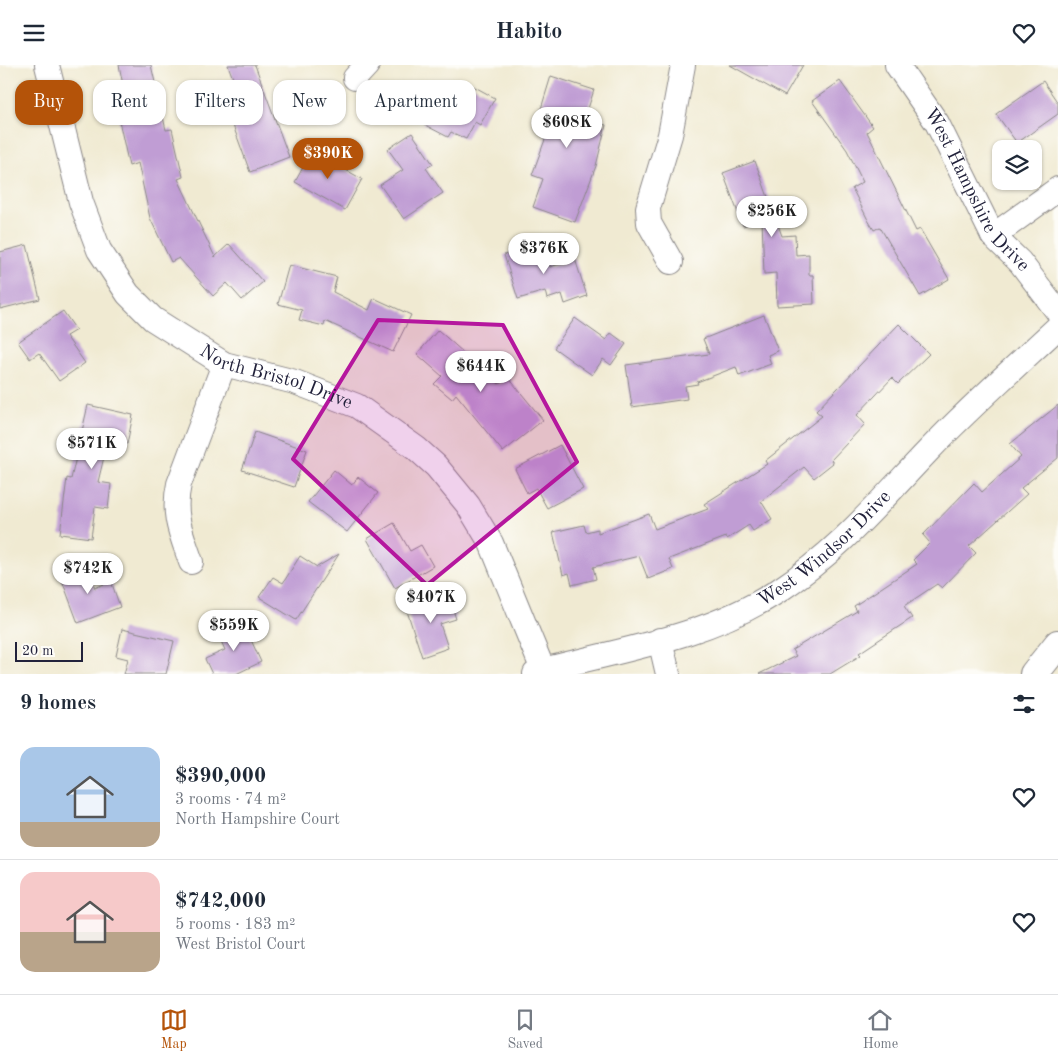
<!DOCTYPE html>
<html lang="en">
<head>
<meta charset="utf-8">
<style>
	:root { --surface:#fff; --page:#f2f2f3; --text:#1f2937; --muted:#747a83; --line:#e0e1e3; --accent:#b45309 }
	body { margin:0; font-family:"Old Standard TT",serif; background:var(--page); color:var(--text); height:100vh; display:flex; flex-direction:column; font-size:19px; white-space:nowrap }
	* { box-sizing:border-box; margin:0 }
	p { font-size:16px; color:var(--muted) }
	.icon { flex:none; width:28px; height:28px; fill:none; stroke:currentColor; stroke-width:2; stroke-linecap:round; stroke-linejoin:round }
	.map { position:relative; height:609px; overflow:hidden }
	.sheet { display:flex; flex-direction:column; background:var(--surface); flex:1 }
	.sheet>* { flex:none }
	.hud { position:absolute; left:15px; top:15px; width:500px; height:45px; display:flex; gap:10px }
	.controls { position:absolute; left:992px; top:75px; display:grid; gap:10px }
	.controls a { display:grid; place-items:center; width:50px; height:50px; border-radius:10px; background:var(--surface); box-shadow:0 1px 4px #0004; font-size:25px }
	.scale { position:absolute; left:15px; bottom:12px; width:68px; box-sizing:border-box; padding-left:5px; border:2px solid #22223b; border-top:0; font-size:14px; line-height:18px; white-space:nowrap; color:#22223b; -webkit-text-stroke:4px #fdfcf7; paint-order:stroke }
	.price { position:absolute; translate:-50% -42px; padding:0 11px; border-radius:18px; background:#fff; color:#222; font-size:16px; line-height:32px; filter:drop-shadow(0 1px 2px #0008) }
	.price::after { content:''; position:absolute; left:50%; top:30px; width:15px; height:11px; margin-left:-8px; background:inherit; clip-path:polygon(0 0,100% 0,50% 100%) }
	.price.current { background:var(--accent); color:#fff }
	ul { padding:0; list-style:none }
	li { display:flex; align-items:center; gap:15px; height:125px; padding:0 20px }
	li+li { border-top:1px solid var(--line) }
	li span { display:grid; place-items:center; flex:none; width:140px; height:100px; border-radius:15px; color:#555 }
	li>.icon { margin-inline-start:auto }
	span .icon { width:60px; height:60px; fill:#fffc; stroke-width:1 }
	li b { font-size:21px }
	h2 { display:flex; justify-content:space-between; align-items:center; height:60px; padding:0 20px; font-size:21px }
	.chip { padding:0 18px; border-radius:15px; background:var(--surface); box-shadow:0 1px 4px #0004; font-size:18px; line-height:45px }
	.chip.current { background:var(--accent); color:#fff }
	header { display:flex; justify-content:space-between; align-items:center; height:65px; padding:0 20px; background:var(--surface); font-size:22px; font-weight:600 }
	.tab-bar { display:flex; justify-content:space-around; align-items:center; height:70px; border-top:1px solid var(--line); background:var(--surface); font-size:14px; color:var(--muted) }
	.tab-bar a { display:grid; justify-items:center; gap:2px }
	.tab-bar .current { color:var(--accent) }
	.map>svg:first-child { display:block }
	.building { fill:#c09dd4 }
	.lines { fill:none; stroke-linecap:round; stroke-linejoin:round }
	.street-casing { stroke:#898686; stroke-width:26 }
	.secondary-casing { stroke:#898686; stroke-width:30 }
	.street { stroke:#fff; stroke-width:24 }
	.secondary { stroke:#fff; stroke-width:28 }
	.marked { fill:#b5179e; fill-opacity:0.2; stroke:#b5179e; stroke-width:4; stroke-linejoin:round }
	.labels { text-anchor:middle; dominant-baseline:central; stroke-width:5; stroke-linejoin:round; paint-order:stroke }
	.street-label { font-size:19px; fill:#22223b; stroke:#fdfcf7 }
</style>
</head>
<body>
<header><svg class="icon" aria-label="menu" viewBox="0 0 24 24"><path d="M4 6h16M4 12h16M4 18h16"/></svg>Habito<svg class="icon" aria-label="heart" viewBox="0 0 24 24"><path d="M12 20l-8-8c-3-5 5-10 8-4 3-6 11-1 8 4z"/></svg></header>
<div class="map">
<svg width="1058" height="609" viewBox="0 0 1058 609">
	<rect width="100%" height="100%" fill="#fdfcf7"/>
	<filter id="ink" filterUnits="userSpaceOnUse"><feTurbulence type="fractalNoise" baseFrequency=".02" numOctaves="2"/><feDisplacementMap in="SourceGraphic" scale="10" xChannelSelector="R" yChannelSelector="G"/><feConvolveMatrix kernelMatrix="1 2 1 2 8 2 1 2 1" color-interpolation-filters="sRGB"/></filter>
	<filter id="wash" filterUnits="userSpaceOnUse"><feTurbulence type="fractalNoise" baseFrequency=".0096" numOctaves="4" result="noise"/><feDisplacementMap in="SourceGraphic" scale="20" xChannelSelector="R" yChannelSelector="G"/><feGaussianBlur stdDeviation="1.12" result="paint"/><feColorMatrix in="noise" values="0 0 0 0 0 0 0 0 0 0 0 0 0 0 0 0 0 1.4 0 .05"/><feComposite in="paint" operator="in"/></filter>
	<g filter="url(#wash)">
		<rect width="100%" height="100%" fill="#f0ead2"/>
		<g id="blocks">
			<g class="building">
				<path d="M119,0H151L166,65L172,64L183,112L178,114L215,192L229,179L263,217L242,235L227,218L213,231L179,193L171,197L150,153L138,98L129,101L114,33L125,30Z"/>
				<path d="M228,0H255L289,92L250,107L231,55L246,49Z"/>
				<path d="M730,0H803L785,31Z"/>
				<path d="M551,11L594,25L585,53L606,60L596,101L575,157L533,142L543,114L532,110L550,61L537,57Z"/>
				<path d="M462,15L495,33L480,60L475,57L466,74L451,67L448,72L423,59L435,37L447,43Z"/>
				<path d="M840,16L873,62L867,67L916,166L920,164L949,214L920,231L880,162L874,165L868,155L852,123L863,117L847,85L812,36Z"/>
				<path d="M1043,16L1058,38V49L1017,78L996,49Z"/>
				<path d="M412,68L433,99L426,103L443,128L404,154L380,120L403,105L388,84Z"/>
				<path d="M312,86L362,114L345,145L295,117Z"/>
				<path d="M755,96L782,171L795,170L796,190L809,189V210H813L814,239L777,241L776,208L764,209L762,154L743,161L723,108Z"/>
				<path d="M542,177L550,202L575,194L587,231L565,239L562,229L547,234L545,226L518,234L504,190Z"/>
				<path d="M27,180L40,234L0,244V187Z"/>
				<path d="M289,200L337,212L333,227L369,245L374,233L411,250L393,287L325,256L324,261L299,255L302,245L278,239Z"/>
				<path d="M63,246L76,265L66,271L85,298L59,316L39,288L30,294L18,277Z"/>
				<path d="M764,250L778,286L768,290L771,299L739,311L736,302L697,317L698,319L685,321L687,334L632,342L626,300L709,289L703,274Z"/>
				<path d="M575,253L606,275L611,268L626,279L611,300L603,294L592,310L554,283Z"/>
				<path d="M899,259L929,289L898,319L892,313L857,350L865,359L831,395L833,398L814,413L804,402L761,436L772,454L753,466L749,460L727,474L726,472L669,494L673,504L648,514L639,491L593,502L596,514L572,520L569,508L563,510L553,467L584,460L586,467L598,464V468L649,449L655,464L708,444L704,439L767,399L765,396L822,351L816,346Z"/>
				<path d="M438,265L499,319L508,312L543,355L503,387L456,329L452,334L434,319L442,311L417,289Z"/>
				<path d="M88,340L133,350L127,379L108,375L98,417L111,419L108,444L95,442L91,473L60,469L67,413L71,414Z"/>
				<path d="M1058,340V393L1021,423L1027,429L969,481L976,488L942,523L937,519L904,541L912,553L859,588L861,590L830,609H759L796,591L792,585L857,546L854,541L917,499L913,495L930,478L923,470L974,418L982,427L1021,392L1010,379Z"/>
				<path d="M255,367L307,385L294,422L242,405Z"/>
				<path d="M560,380L583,424L547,443L536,423L527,428L515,404Z"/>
				<path d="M334,405L352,420L358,412L378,428L347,467L308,437Z"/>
				<path d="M394,458L410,486L421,480L433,501L395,523L367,474Z"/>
				<path d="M339,489L296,555L259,532L273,512L283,518L300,491L317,502Z"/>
				<path d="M86,500L95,523L111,516L120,542L78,558L60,510Z"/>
				<path d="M448,529L456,554L440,559L448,583L422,592L406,543Z"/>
				<path d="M242,555L261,597L236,609H212L205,594L225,585L217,567Z"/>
				<path d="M122,564L174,576L166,609H124L128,594L116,591Z"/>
			</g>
		</g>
	</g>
	<g filter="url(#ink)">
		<use href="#blocks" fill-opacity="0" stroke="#898686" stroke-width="1"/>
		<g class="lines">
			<defs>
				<g id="street">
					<path id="s1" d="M47,0L81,137L99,185L128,229L153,254L224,299L295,317L357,341L416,383L436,401L468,440L491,478L543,605"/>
					<path id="s2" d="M897,0L937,58L993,171L1020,197L1058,247"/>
					<path d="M355,13L367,0"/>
					<path d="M993,171L1058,124"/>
					<path d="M671,197L649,158L648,143L670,70L683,0"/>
					<path d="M191,497C181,468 172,450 179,419L224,299"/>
					<path d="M660,575L668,609"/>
					<path id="s3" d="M535,609L543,605C622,585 709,571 778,526C840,485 879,437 929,385C970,342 1015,302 1058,262"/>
				</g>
				<path id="secondary" d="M1034,609L1058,579"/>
			</defs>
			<use href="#street" class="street-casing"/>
			<use href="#secondary" class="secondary-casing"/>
			<use href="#street" class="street"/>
			<use href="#secondary" class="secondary"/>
		</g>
	</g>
	<path class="marked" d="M378,255L503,260L577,397L427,520L293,394Z"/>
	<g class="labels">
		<g class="street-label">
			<text stroke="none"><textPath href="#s2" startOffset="149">West Hampshire Drive</textPath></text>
			<text stroke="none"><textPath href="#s1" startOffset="418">North Bristol Drive</textPath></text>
			<text stroke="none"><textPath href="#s3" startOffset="321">West Windsor Drive</textPath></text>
		</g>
	</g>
</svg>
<div class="controls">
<a><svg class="icon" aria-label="layers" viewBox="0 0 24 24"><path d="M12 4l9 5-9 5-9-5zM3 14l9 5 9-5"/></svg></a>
</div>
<div class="scale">20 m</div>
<b class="price" style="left:567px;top:84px">$608K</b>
<b class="price current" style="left:328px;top:115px">$390K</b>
<b class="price" style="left:772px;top:173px">$256K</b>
<b class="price" style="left:544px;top:210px">$376K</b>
<b class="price" style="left:481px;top:328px">$644K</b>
<b class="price" style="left:92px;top:405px">$571K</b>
<b class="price" style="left:88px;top:530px">$742K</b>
<b class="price" style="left:431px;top:559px">$407K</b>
<b class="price" style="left:234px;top:587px">$559K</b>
<div class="hud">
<a class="chip current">Buy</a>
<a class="chip">Rent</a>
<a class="chip">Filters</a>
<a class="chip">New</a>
<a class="chip">Apartment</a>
</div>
</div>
<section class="sheet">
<h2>9 homes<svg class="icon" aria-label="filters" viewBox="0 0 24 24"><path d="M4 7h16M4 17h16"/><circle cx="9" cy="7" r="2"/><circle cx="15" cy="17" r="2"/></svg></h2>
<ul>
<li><span style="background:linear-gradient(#a9c7e8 75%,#b9a48a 0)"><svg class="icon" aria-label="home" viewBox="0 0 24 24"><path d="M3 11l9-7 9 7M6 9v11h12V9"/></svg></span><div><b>$390,000</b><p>3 rooms · 74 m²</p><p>North Hampshire Court</p></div><svg class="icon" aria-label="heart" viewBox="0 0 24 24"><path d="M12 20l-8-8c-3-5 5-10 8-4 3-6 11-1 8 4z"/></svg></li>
<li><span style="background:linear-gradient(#f6c9c9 60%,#b9a48a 0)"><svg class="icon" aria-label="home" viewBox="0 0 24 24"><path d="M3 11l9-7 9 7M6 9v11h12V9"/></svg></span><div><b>$742,000</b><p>5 rooms · 183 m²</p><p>West Bristol Court</p></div><svg class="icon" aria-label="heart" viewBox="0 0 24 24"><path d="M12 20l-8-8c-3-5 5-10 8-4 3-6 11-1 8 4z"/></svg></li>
</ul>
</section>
<nav class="tab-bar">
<a class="current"><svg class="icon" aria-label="map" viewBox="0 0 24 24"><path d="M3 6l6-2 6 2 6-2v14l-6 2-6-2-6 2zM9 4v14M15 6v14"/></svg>Map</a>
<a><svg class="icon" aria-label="saved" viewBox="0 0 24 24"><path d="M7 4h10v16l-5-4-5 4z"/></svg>Saved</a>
<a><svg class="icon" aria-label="home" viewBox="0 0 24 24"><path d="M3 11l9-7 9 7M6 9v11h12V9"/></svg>Home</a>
</nav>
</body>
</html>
